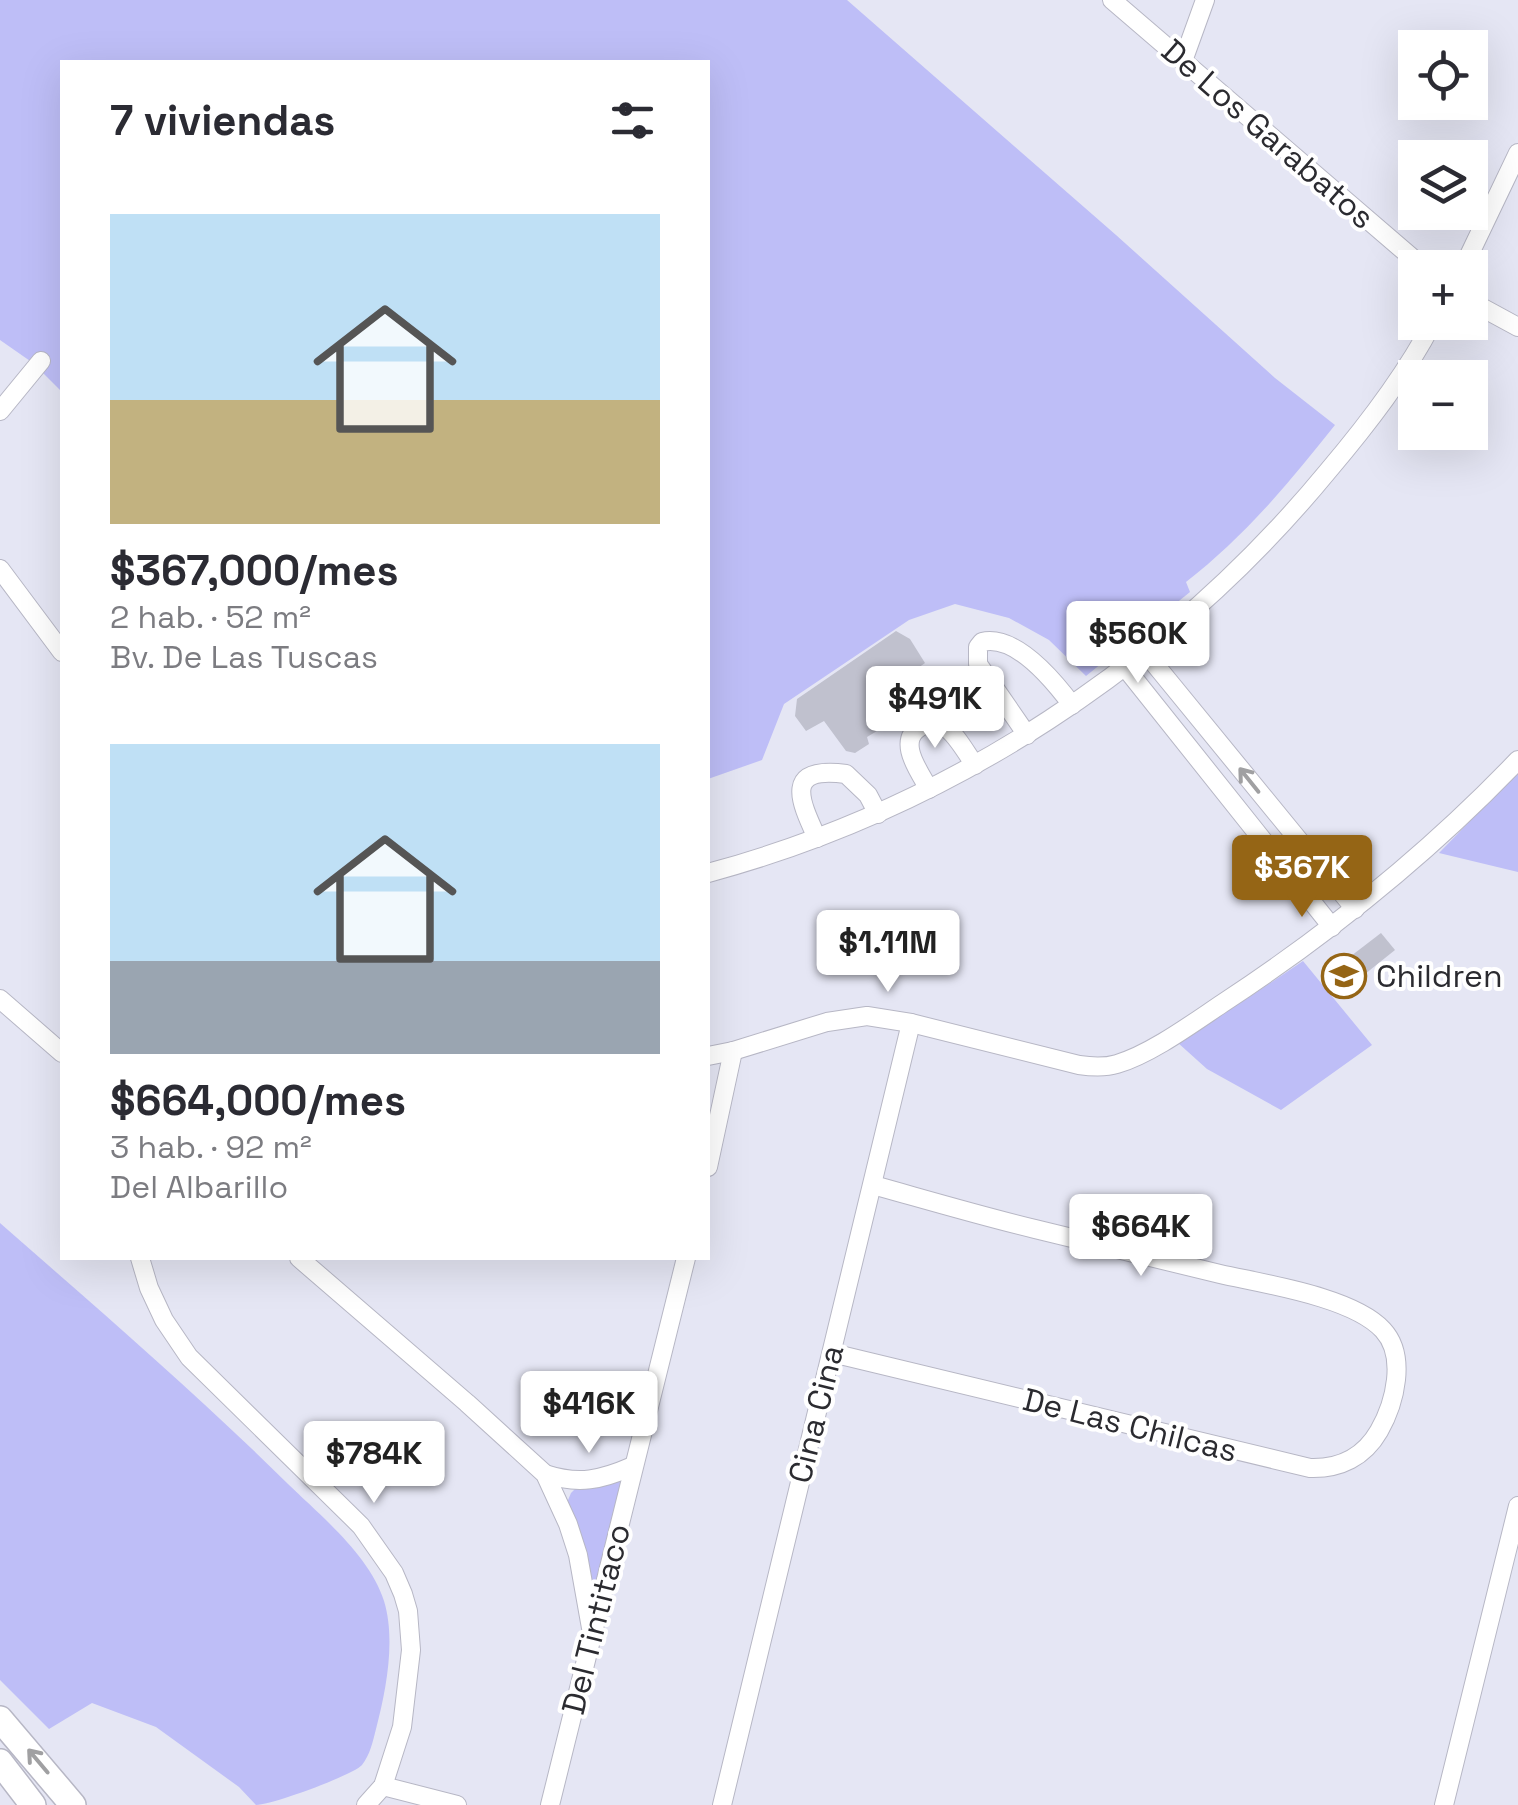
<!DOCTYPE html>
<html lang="es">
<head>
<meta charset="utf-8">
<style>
	:root { --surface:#fff; --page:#f2f2f3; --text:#2b2b33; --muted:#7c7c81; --accent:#956515 }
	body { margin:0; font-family:"Space Grotesk",sans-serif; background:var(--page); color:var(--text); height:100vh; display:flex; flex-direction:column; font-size:38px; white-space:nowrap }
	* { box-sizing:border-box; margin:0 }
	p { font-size:32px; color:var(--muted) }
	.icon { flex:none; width:55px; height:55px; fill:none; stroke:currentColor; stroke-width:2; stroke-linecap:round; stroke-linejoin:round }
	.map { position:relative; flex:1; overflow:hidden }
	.panel { position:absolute; left:60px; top:60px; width:650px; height:1200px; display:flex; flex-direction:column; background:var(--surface); border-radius:0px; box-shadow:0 10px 40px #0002 }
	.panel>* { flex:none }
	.fabs { position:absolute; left:1398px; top:30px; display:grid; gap:20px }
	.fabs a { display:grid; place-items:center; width:90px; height:90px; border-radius:0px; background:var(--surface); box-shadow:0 10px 40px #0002; font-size:50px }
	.price { position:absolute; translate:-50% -85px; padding:0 22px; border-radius:10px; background:#fff; color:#222; font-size:32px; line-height:65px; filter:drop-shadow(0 2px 5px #0008) }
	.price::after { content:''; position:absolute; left:50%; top:60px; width:30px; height:22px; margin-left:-15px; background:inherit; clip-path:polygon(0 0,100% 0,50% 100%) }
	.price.current { background:var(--accent); color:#fff }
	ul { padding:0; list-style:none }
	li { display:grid; align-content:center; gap:20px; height:530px; padding:0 50px }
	li span { display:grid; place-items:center; height:310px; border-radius:0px; color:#555 }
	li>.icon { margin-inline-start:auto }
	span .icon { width:180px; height:180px; fill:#fffc; stroke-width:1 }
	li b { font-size:42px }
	h2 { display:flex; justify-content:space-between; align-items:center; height:120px; padding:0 50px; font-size:42px }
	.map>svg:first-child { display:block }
	.built { fill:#dbdcf2 }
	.green { fill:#bebef7 }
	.building { fill:#c0c1ce }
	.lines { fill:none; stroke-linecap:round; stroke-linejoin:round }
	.street-casing { stroke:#b7b7c5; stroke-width:20 }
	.primary-casing { stroke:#b7b7c5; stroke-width:28 }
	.street { stroke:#fff; stroke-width:18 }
	.primary { stroke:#fff; stroke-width:25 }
	.oneway { stroke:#a0a0a2 }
	.labels { text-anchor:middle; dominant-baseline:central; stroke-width:8; stroke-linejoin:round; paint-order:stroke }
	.street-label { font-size:32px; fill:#2b2b30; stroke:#fff }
	.poi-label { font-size:32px; fill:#2b2b30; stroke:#fff; text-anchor:start }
</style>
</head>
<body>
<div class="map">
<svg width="1518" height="1805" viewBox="0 0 1518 1805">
	<rect width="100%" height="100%" fill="#e5e6f4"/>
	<path class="built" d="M1351,956L1365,974L1336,996L1323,979Z"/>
	<g class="green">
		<path d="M0,0H847L1116,235L1275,378L1335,425C1288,484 1245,536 1186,582L1190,592L1086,676L1049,640L1009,618L955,604L909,620L784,704L762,760L708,779V62H62V392L33,363L0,340Z"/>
		<path d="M1518,772V872L1439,853Z"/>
		<path d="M1303,961L1372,1045L1281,1110L1207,1069L1177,1042L1248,998Z"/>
		<path d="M0,1223C98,1309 196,1393 288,1484C321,1516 370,1556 384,1601C396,1640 386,1691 376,1729C373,1741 370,1755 362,1765C353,1775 272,1805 256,1805L239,1787L156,1727L92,1703L49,1729L0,1680Z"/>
		<path d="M618,1480L622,1483L593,1599L566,1505L571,1493L577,1487Z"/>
	</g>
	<g class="building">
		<path d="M896,631L910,639L925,663L915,670L930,692L881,724L882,728L867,737L869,744L855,753L846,751L824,721L806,731L795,716L797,699Z"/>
		<path d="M1381,933L1395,950L1365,974L1351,956Z"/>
	</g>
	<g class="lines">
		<defs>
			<g id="street">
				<path d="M1112,0L1424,268"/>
				<path d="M1183,61L1205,0"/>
				<path d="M1463,268L1518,153"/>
				<path d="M1470,301L1518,327"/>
				<path d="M0,411L41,361"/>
				<path d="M0,569L62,652"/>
				<path d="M1144,651L1355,909"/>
				<path d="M1124,666L1332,927"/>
				<path d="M1027,735L978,664V647L982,642C1016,634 1054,681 1072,705"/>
				<path d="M929,789C919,771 895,740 922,726C930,723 937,723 945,727C957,735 966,753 975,765"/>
				<path d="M817,838C799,799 784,766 846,774L868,795L878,814"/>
				<path d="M708,873C949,808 1169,664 1328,471C1367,425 1405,376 1433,322"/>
				<path d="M0,999L62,1053"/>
				<path d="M708,1056L733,1051L827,1022L867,1016L911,1023L1079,1065C1092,1067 1104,1068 1117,1064C1151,1054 1193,1023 1223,1003C1331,932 1429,853 1518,760"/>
				<path d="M708,1167L733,1051"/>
				<path d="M140,1258L149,1288L164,1320L189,1357L361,1526L394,1573L403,1594L408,1611L411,1650L402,1727L383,1786L366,1805"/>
				<path d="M299,1258L467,1403L545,1474L568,1524L578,1555L591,1628"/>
				<path d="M832,1353L1310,1468C1340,1469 1364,1457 1379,1431C1395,1403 1407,1356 1383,1330C1353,1297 1264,1284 1220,1274C1158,1259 1097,1244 1035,1229C981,1216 927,1200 873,1185"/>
				<path d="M545,1474C579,1485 601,1480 633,1466"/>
				<path d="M383,1786L457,1805"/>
				<path d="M550,1805L686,1258"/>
				<path d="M722,1805L911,1023"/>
				<path d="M1444,1805L1518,1506"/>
			</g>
			<g id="primary">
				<path d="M0,1719L73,1805"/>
				<path d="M0,1762L33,1805"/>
			</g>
		</defs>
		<use href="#street" class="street-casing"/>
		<use href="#primary" class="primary-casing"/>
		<use href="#street" class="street"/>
		<use href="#primary" class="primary"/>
	</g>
	<defs><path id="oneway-shaft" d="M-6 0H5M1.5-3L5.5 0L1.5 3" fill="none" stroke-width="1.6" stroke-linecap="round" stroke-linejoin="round" transform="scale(2.5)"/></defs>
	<g class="oneway">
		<use href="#oneway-shaft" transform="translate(1249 780) rotate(-129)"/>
		<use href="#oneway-shaft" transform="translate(38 1761) rotate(-130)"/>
	</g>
	<defs>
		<symbol id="school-ring" viewBox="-11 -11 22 22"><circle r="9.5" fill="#fff" stroke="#956515" stroke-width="1.5"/><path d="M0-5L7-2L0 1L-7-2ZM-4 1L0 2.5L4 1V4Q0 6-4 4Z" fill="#956515"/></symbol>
	</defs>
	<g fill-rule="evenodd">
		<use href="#school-ring" x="1319" y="951" width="50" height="50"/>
	</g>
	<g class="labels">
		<g class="street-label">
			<text transform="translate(1268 134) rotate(41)">De Los Garabatos</text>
			<text transform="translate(816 1414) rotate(-76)">Cina Cina</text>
			<text transform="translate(1130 1425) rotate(14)">De Las Chilcas</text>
			<text transform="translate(596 1619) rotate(-76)">Del Tintitaco</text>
		</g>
		<g class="poi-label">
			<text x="1376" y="976">Children</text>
		</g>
	</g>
</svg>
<div class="fabs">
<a><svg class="icon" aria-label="locate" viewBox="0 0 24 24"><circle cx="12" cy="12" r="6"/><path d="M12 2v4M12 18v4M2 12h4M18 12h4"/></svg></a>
<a><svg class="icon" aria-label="layers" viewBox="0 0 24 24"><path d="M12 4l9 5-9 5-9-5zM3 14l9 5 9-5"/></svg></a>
<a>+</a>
<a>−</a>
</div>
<b class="price" style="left:1138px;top:686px">$560K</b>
<b class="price" style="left:935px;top:751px">$491K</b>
<b class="price current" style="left:1302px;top:920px">$367K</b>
<b class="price" style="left:888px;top:995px">$1.11M</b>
<b class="price" style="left:1141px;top:1279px">$664K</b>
<b class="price" style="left:589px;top:1456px">$416K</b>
<b class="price" style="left:374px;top:1506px">$784K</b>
<section class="panel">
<h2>7 viviendas<svg class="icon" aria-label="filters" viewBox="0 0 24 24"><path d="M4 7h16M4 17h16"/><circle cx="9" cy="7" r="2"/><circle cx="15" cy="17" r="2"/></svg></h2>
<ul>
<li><span style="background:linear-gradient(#bfe0f5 60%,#c2b280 0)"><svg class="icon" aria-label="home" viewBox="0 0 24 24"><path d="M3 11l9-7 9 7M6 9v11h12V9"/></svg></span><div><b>$367,000/mes</b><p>2 hab. · 52 m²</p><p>Bv. De Las Tuscas</p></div></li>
<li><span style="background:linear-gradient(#bfe0f5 70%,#9aa5b1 0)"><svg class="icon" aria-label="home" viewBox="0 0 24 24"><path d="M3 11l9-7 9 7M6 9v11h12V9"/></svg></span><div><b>$664,000/mes</b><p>3 hab. · 92 m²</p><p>Del Albarillo</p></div></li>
</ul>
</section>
</div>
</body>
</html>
